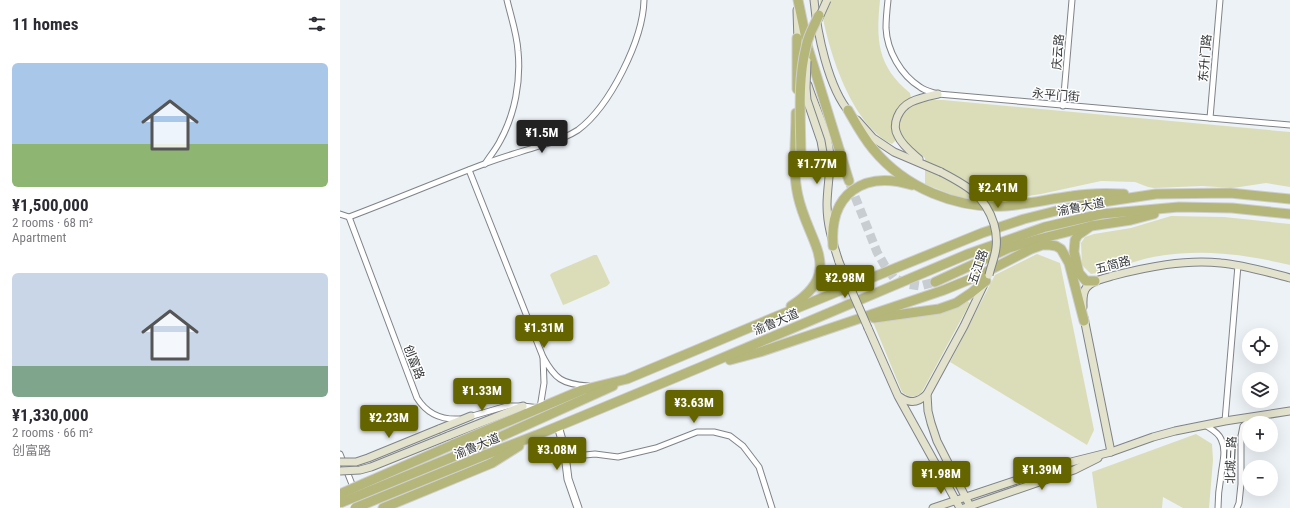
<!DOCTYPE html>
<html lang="en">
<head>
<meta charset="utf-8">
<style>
	:root { --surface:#fff; --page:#f2f2f3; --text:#2b2b33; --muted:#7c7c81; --accent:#656500 }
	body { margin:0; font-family:"Roboto Condensed","Noto Sans SC",sans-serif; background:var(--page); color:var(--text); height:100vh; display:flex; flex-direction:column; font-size:15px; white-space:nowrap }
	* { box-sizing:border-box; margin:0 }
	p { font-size:13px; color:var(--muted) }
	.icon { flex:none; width:22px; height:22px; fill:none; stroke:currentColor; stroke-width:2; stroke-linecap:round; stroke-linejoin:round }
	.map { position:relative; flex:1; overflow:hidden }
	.sheet { display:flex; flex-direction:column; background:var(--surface); width:340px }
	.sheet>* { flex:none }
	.controls { position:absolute; left:902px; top:328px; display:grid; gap:8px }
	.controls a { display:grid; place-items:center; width:36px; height:36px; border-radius:50%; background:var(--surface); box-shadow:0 4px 16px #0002; font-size:20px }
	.price { position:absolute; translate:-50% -34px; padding:0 9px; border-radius:4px; background:var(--accent); color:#fff; font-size:13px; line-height:26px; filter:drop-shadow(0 1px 2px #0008) }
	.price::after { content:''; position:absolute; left:50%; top:24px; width:12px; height:9px; margin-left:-6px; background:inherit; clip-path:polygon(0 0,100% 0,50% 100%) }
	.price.current { background:#222; color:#fff }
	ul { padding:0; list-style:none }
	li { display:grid; align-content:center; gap:8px; height:212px; padding:0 12px }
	li span { display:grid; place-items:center; height:124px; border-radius:6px; color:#555 }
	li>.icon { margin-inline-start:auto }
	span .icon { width:72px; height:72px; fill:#fffc; stroke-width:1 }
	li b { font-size:17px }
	h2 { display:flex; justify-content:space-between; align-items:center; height:48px; padding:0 12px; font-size:17px }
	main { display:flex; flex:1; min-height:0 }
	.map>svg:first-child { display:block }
	.park { fill:#dbddb8 }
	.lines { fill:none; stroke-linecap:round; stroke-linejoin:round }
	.trunk-tunnel { stroke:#c8cdd1; stroke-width:9; stroke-dasharray:9 4.5; stroke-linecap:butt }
	.minor-casing { stroke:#7f8388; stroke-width:7 }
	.tertiary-casing { stroke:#7f8388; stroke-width:9 }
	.secondary-casing { stroke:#7f8388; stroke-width:9 }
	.trunk-casing { stroke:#cfcfd0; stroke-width:11 }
	.minor { stroke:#fff; stroke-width:5 }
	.tertiary { stroke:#fff; stroke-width:7 }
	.secondary { stroke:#e3e3cd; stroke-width:7 }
	.trunk { stroke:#b4b67a; stroke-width:9 }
	.secondary-bridge-casing { stroke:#7f8388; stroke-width:9; stroke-linecap:butt }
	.trunk-bridge-casing { stroke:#cfcfd0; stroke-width:11; stroke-linecap:butt }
	.secondary-bridge { stroke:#e3e3cd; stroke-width:7 }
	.trunk-bridge { stroke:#b4b67a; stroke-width:9 }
	.labels { text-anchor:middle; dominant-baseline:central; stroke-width:3; stroke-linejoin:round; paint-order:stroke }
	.street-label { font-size:12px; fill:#36383a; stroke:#fefefe }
</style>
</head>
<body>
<main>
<section class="sheet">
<h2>11 homes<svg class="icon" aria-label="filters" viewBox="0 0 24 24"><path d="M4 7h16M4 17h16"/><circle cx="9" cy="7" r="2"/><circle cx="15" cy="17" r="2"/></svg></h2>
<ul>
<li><span style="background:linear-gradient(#a9c7e8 65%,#8fb573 0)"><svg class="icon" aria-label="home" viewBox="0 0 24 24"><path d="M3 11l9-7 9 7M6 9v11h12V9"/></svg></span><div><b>¥1,500,000</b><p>2 rooms · 68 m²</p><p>Apartment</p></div></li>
<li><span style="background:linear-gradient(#c9d6e8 75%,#7fa58c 0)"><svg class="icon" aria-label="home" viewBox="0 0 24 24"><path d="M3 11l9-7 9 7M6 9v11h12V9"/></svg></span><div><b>¥1,330,000</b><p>2 rooms · 66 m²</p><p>创富路</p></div></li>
</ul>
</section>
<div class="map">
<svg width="950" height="508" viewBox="0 0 950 508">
	<rect width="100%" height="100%" fill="#edf2f7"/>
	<g class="park">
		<path d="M480,0H540C536,40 537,66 570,93L571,98C556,111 546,120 556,140L552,144C510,125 485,42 480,0Z"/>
		<path d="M592,100H603L950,132V187L926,183L893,188L862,186L814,188L808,187L795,182L761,181L701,194L667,199H634L620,198L585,184V158C577,152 562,141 559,130C557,120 564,108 573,104C579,102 586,101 592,100Z"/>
		<path d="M831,216L884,217L950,224V265C902,254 863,248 813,257C792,261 772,271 751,274L742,265L741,243L745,237L754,234L791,228Z"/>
		<path d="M697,254L720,263L754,430L747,445L610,362L655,275Z"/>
		<path d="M254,255H257L270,283L267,286L226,304L223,305L210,275L212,273Z"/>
		<path d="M627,301L630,303L583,390C577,399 569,398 562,392L533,322Z"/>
		<path d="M856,434L872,444L873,460L869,508H843L823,497L822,508H757L752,472Z"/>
	</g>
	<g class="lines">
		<path class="trunk-tunnel" d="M510,184L537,252L545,266L554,278L567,284L580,286L595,282"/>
		<defs>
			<g id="minor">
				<path d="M548,0C547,9 546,19 546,28C547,51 561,75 580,87C585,91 592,92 598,94L950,125"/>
				<path d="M723,106L732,0"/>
				<path d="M870,118L880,0"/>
				<path d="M145,164C150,156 156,149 160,141C175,114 181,81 178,51C177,34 171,17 167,0"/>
				<path d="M129,170L203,357"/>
				<path d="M0,214L9,217L77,398C87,414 101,420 119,419"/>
				<path d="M9,217C54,200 99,181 144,164C162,157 181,152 199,146C213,142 226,138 238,130C270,106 303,40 304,0"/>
				<path d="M129,417L167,406H183L200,408L204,383L203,357C215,379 222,384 248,386"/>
				<path d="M885,421L898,265"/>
				<path d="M865,425C871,429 878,432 881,439C887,451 882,464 881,476C879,487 878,498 878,508"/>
				<path d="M0,454L21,507"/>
				<path d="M225,457L255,454L278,457L316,448L357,432H374L390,436L403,446L419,467L432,508"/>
				<path d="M897,508L899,503L901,484V436L903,426L912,418"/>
			</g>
			<path id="tertiary" d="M218,426L224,447L228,479L238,508"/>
			<g id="secondary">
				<path d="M474,0C477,32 488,88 510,113"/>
				<path d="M457,10L458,42"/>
				<path d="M468,85C474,105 485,125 489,147C492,166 487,186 487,205C487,226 493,243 499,262"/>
				<path d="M517,120L533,138L554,152L601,172"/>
				<path d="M579,159C571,152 562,145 558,136C551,124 559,108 571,102C579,98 589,96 598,94"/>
				<path d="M743,307C743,300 742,292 747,287C753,280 764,279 772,276C807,267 845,259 881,263C904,265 927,272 950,278"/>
				<path d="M744,318L771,452"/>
				<path d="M528,328L558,396L620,508"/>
				<path d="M560,397C570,404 578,403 587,394"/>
				<path d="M99,429L131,416"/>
				<path d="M108,436L183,406"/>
				<path d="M630,506L597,441L591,423L588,411L587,394L624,326L645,282"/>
				<path d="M593,508L731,462L771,452L813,437L835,431L885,421L950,411"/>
				<path d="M624,508L734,470L758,458"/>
			</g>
			<g id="trunk">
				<path d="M458,0L468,48L509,181"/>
				<path d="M457,89V38"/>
				<path d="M508,110C516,124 523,137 533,149C565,188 616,209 666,206C688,204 710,199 732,196C750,193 767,193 784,194"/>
				<path d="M493,246C489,194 523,170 572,185"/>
				<path d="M755,281H746L739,273L734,252L735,240L738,235L751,226L791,220L814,214"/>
				<path d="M595,282L669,248L699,239L751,226"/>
				<path d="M451,306C506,271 468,243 458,196C452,170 456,141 456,113"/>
				<path d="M534,318L599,309L616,303L631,293L646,281"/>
				<path d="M390,360L420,352L604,290L638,276L691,249L702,245H710L716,246L721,249L729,263L744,321"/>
				<path d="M112,445L242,390L287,379L435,317L642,233L684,219L736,206L816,194L890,193L950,199"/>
				<path d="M142,445L273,386"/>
				<path d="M145,455L197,435L361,367L628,254L705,227L761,214L839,207L892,208L950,214"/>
				<path d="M43,508L152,463L179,446"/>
			</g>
		</defs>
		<use href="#minor" class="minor-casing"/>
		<use href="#tertiary" class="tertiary-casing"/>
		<use href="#secondary" class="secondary-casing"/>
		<use href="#trunk" class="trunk-casing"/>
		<use href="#minor" class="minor"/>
		<use href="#tertiary" class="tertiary"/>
		<use href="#secondary" class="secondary"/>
		<use href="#trunk" class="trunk"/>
		<defs>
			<g id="secondary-bridge">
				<path d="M478,20L487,0"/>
				<path d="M467,61L466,88L467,100L481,141L485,164"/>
				<path d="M601,172C626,185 645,195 654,224C656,231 657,240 656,248C655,257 651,266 649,275"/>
				<path d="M499,262L528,328"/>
				<path d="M0,462H16L28,458L99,429"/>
				<path d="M0,471L20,470L31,467L108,436"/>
			</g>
			<g id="trunk-bridge">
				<path d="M461,161C461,124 457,83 466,47C468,35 474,26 479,15"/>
				<path d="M0,494L112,445"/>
				<path d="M0,503L142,445"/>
				<path d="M15,508L145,455"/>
			</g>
		</defs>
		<use href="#secondary-bridge" class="secondary-bridge-casing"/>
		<use href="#trunk-bridge" class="trunk-bridge-casing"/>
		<use href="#secondary-bridge" class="secondary-bridge"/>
		<use href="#trunk-bridge" class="trunk-bridge"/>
	</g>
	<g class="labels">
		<g class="street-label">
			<text transform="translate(718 52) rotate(-85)">庆云路</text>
			<text transform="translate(865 58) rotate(-85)">东升门路</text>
			<text transform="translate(716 95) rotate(5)">永平门街</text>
			<text transform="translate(741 207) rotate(-11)">渝鲁大道</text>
			<text transform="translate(773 265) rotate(-15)">五简路</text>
			<text transform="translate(638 267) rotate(-71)">五江路</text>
			<text transform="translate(436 322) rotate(-23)">渝鲁大道</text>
			<text transform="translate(74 362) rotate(69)">创富路</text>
			<text transform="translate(137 446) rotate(-22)">渝鲁大道</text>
			<text transform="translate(891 460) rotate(-88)">北城三路</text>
		</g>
	</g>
</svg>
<div class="controls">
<a><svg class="icon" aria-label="locate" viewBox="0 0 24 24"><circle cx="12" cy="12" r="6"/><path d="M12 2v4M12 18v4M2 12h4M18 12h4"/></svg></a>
<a><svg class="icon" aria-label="layers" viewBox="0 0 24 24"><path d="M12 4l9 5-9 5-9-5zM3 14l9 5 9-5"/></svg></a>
<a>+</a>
<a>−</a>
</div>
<b class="price current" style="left:202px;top:154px">¥1.5M</b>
<b class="price" style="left:477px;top:185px">¥1.77M</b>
<b class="price" style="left:658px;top:209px">¥2.41M</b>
<b class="price" style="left:505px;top:299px">¥2.98M</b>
<b class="price" style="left:204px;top:349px">¥1.31M</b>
<b class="price" style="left:142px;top:412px">¥1.33M</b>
<b class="price" style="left:354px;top:424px">¥3.63M</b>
<b class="price" style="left:49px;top:439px">¥2.23M</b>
<b class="price" style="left:217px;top:471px">¥3.08M</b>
<b class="price" style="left:702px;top:491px">¥1.39M</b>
<b class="price" style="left:601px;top:495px">¥1.98M</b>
</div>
</main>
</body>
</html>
